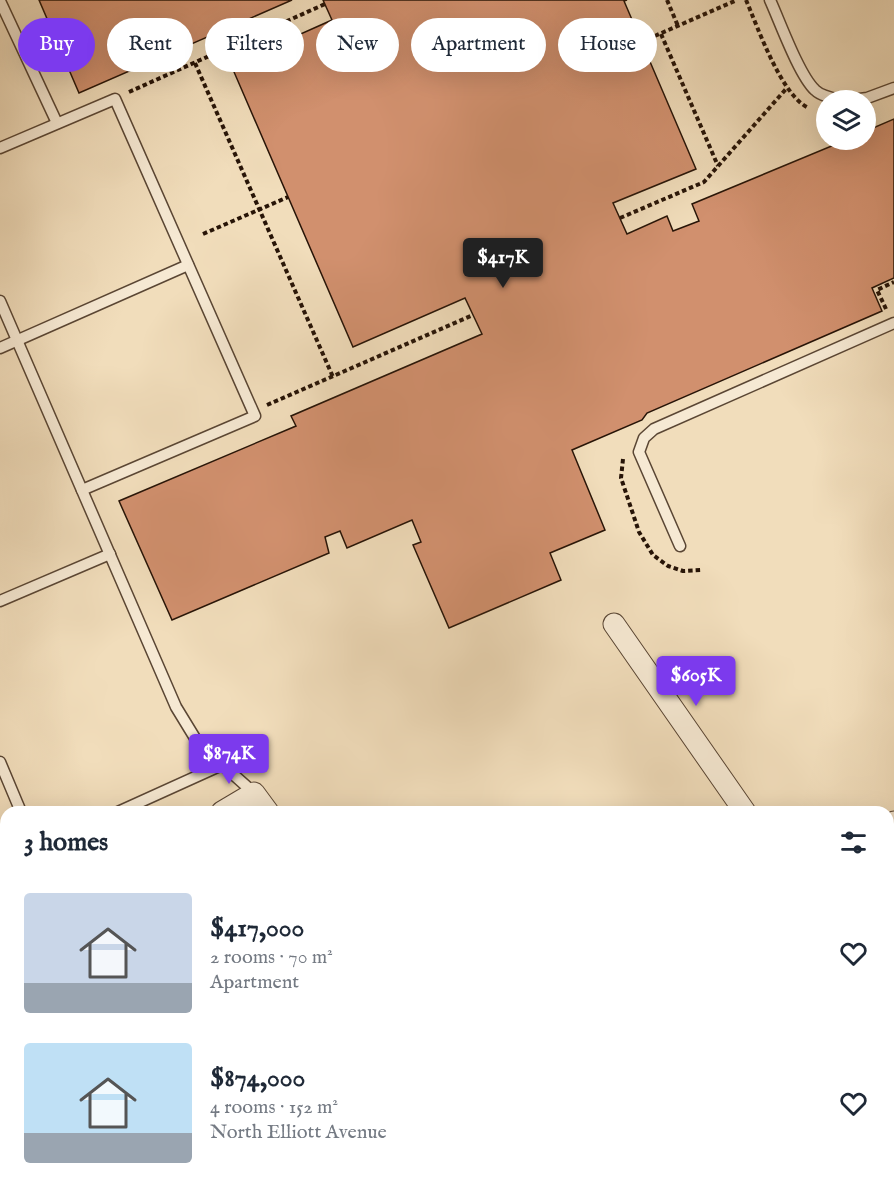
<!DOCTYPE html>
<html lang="en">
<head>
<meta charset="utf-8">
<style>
	:root { --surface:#fff; --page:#f6f6f7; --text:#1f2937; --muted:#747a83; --accent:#7c3aed }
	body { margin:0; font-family:"IM FELL English",serif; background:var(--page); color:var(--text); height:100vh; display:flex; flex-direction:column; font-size:22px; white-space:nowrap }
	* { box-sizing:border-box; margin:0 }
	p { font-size:20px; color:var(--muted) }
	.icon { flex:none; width:33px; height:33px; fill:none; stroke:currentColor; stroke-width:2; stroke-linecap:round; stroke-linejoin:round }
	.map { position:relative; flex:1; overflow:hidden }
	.drawer { position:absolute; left:0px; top:806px; width:894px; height:386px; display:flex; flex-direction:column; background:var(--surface); border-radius:18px 18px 0 0; box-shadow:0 6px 24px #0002 }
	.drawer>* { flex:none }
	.banner { position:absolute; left:18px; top:18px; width:858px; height:54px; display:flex; gap:12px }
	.controls { position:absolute; left:816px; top:90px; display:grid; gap:12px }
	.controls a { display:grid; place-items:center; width:60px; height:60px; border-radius:50%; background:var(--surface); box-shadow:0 6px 24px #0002; font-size:30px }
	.price { position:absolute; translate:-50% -51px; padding:0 14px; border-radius:6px; background:var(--accent); color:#fff; font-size:20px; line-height:39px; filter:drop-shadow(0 2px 3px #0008) }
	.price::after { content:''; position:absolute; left:50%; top:36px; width:18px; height:14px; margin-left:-9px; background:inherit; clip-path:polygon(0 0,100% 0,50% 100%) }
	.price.current { background:#222; color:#fff }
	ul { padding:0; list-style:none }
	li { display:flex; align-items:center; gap:18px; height:150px; padding:0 24px }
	li span { display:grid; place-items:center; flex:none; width:168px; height:120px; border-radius:6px; color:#555 }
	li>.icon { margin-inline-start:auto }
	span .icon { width:72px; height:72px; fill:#fffc; stroke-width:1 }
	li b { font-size:26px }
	h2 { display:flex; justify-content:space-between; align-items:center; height:72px; padding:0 24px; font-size:26px }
	.chip { padding:0 21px; border-radius:27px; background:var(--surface); box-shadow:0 6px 24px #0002; font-size:21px; line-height:54px }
	.chip.current { background:var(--accent); color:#fff }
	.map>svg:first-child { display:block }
	.building { fill:#d1906e; stroke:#271407; stroke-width:1.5 }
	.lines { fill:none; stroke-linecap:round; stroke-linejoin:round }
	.service-casing { stroke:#5a4634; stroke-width:13 }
	.minor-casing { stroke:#5a4634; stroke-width:23 }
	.path { stroke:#271407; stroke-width:4; stroke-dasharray:4.5 3; stroke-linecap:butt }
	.service { stroke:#f6e9d3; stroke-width:10 }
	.minor { stroke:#f6e9d3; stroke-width:21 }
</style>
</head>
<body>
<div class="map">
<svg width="894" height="1190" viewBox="0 0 894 1190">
	<rect width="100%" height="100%" fill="#f1ddbb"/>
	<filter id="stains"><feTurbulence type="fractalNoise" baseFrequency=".00333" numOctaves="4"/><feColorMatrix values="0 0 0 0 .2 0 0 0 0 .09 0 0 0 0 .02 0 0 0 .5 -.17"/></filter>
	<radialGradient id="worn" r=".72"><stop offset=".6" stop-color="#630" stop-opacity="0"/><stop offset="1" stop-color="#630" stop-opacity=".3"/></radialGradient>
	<g class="building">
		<path d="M39,0H292L79,93Z"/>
		<path d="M323,0H627L624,1L696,169L613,203L627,234L667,216L673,231L699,221L692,204L846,140H866V131L894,119V278L872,288L882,311L647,413L642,420L572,450L605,530L550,553L561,580L449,628L413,545L421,542L412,520L347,548L340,531L325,537L329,553L172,620L119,501L296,426L291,416L482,334L465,298L353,347L231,65L332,20Z"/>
	</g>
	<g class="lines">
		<defs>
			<g id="service">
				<path d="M770,0C780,22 799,75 815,90C821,96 832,98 841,100"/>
				<path d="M0,1L57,123"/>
				<path d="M852,100L867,98L894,88"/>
				<path d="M0,148L115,99L255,416L82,490"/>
				<path d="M0,301L176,707L198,743L254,793"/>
				<path d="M0,348L188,265"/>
				<path d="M680,546L639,452L644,438L654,429L894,323"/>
				<path d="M0,601L110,554"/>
				<path d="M0,762L21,812"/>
				<path d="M118,812L224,764"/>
				<path d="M888,1080L894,1076"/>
				<path d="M720,1190L728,1185"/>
			</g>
			<g id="minor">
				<path d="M614,624L745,812"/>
				<path d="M222,812L254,793L268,812"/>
				<path d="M888,826L894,822"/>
				<path d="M0,960L6,956"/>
				<path d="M888,1012L894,1020"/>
				<path d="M535,1185L538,1190"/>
				<path d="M361,1190L368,1185"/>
			</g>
		</defs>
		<use href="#service" class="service-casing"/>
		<use href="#minor" class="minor-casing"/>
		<g class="path">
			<path d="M667,0L678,26"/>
			<path d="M746,0C758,28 782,97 809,108"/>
			<path d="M661,34L718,166"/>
			<path d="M641,42L737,0"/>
			<path d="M195,63L333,377"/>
			<path d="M129,92L325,4"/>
			<path d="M620,218L704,182L786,89"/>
			<path d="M203,234L288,197"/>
			<path d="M886,309L877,290L894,282"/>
			<path d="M267,405L473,315"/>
			<path d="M623,459L621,478L639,532L653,555L668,566L683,571L701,570"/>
		</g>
		<use href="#service" class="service"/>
		<use href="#minor" class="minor"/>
	</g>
	<rect width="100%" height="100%" filter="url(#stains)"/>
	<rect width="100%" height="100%" fill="url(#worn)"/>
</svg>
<div class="controls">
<a><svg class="icon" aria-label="layers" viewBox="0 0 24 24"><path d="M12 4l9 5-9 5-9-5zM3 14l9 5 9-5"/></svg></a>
</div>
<b class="price current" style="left:503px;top:289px">$417K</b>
<b class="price" style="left:696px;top:707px">$605K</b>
<b class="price" style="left:229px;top:785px">$874K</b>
<div class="banner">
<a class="chip current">Buy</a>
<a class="chip">Rent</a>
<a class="chip">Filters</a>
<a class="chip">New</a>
<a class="chip">Apartment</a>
<a class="chip">House</a>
</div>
<section class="drawer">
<h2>3 homes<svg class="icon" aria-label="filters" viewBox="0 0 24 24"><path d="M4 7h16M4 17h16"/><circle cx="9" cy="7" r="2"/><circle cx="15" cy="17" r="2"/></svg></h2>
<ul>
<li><span style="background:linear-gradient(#c9d6e8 75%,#9aa5b1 0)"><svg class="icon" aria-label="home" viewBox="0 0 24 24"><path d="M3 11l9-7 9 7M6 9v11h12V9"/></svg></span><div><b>$417,000</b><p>2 rooms · 70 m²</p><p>Apartment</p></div><svg class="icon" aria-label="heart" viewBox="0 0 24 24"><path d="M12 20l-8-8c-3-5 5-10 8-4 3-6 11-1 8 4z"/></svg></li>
<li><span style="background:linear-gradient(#bfe0f5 75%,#9aa5b1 0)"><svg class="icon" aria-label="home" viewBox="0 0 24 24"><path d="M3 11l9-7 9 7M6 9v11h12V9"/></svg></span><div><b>$874,000</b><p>4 rooms · 152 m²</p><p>North Elliott Avenue</p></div><svg class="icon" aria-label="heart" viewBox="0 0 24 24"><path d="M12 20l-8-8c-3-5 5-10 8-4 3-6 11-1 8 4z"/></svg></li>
</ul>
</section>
</div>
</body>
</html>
